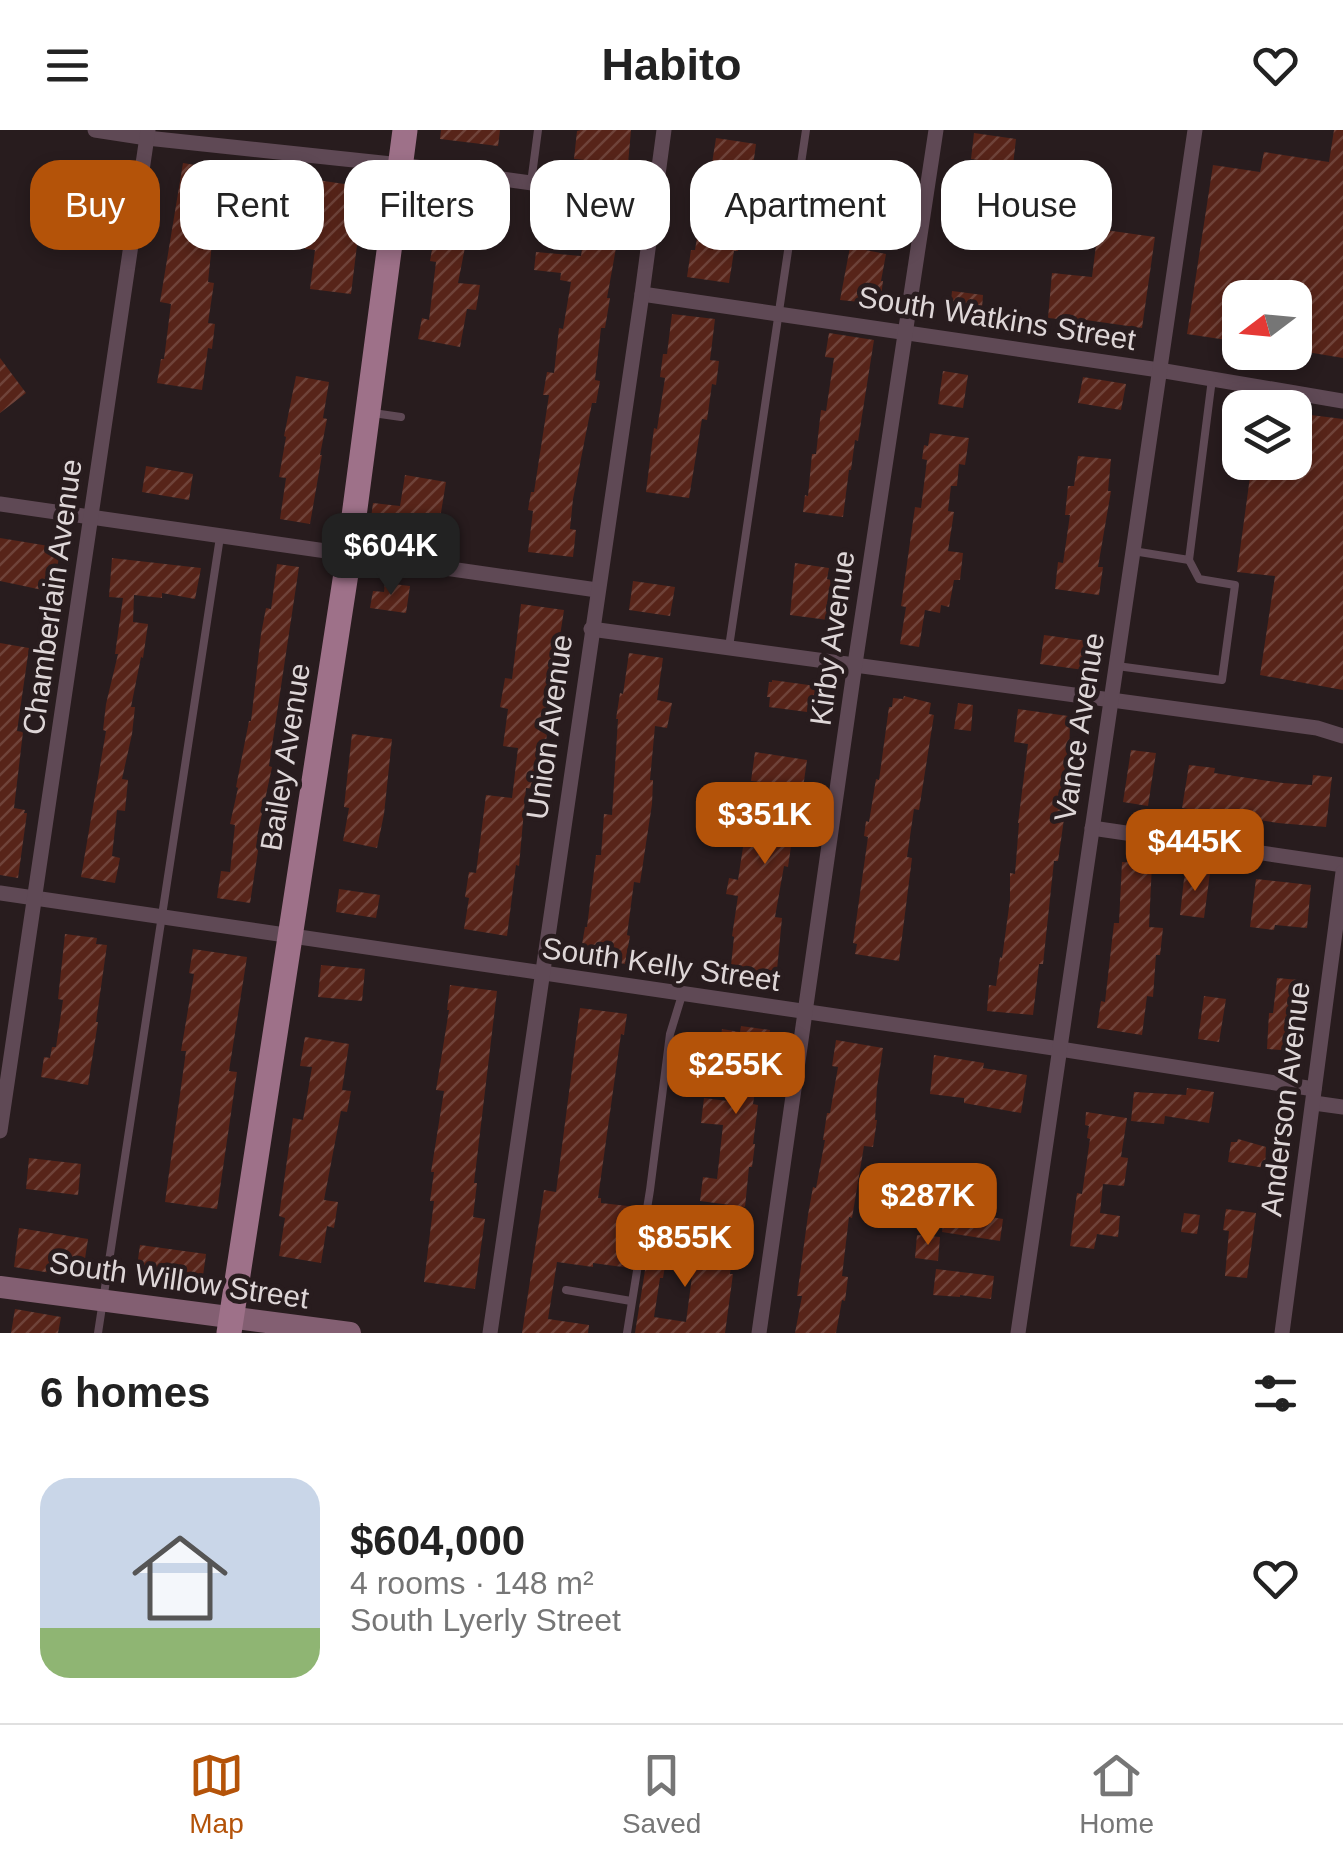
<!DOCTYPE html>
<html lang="en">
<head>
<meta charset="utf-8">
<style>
	:root { --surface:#fff; --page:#f2f2f2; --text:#222; --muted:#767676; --line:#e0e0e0; --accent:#b45309 }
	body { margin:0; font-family:Helvetica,sans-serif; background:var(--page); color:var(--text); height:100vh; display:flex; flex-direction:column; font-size:38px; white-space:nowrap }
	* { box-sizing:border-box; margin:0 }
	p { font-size:32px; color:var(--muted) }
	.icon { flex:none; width:55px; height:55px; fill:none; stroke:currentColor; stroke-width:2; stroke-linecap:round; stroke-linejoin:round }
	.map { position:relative; height:1203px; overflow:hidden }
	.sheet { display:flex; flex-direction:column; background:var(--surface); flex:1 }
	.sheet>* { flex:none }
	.hud { position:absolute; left:30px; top:30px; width:1285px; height:90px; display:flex; gap:20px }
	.needle { width:65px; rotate:254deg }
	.controls { position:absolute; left:1222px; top:150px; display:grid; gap:20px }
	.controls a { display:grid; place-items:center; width:90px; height:90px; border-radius:20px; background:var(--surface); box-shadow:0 5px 15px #0003; font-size:50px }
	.price { position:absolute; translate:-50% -85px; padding:0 22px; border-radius:20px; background:var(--accent); color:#fff; font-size:32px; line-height:65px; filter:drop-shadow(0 2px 5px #0008) }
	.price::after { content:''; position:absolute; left:50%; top:60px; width:30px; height:22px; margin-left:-15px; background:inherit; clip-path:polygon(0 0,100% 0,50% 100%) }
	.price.current { background:#222; color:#fff }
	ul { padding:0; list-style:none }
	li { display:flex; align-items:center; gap:30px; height:250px; padding:0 40px }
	li span { display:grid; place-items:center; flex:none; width:280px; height:200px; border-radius:30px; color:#555 }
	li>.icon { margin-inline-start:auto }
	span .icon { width:120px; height:120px; fill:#fffc; stroke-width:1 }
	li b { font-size:42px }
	h2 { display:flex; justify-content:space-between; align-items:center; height:120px; padding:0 40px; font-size:42px }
	.tag { padding:0 35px; border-radius:30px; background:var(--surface); box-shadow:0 5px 15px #0003; font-size:35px; line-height:90px }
	.tag.current { background:var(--accent); color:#fff }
	header { display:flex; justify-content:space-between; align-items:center; height:130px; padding:0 40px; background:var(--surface); font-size:45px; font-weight:800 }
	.tab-bar { display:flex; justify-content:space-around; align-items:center; height:140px; border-top:2px solid var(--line); background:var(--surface); font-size:28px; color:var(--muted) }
	.tab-bar a { display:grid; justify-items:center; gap:5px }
	.tab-bar .current { color:var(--accent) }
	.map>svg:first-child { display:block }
	.building { fill:url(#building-hatch); fill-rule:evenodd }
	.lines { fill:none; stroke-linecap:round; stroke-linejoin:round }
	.lane { stroke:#5f4955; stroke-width:8 }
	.street { stroke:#5f4955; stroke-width:15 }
	.secondary { stroke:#835f72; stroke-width:22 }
	.primary { stroke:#9e7189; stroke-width:25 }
	.labels { text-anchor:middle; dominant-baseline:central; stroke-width:9; stroke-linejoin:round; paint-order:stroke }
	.street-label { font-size:30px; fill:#ded6d7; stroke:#281c1e }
</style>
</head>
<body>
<header><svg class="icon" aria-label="menu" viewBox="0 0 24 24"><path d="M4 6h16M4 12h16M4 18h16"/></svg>Habito<svg class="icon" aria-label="heart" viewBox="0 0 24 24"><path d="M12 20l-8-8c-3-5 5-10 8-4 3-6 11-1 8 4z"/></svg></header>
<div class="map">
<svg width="1343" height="1203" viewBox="0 0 1343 1203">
	<defs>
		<pattern id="building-hatch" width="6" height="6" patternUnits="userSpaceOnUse" patternTransform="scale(2.5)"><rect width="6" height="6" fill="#572419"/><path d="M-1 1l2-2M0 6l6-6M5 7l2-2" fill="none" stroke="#6f433a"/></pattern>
	</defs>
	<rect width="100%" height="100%" fill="#281c1e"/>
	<g class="building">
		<path d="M441,0H500L498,16L440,9Z"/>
		<path d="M581,0H631L628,34L574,29L577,1Z"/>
		<path d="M1334,0H1343V228L1295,220V168H1240V212L1187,204L1213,35L1260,42L1264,22L1329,32Z"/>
		<path d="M974,3L1016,9L1013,35L971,29Z"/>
		<path d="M716,8L756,14L753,36L748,35L738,121H734L729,153L687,147L691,120H695L707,45L710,46Z"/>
		<path d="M183,33L213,38L208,74L216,75L208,152L214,153L208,193L215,194L212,219L208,218L202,260L157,253L161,229H164L171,174L160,172Z"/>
		<path d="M317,50L358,56L351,98L359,99L351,164L310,159L315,120L305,119Z"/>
		<path d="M441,69L485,74L483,94L470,92L458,153L480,155L476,180L467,179L460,217L418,209L422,188L429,190L436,132L430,131L434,108H437Z"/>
		<path d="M586,91L625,96L622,119L616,118L607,168H610L605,198H601L595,250L600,251L596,273H592L573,369L570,399L576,400L573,427L528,422L533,381L528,380L531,362H534L549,265H543L547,242L554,243L559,198L563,199L571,152L560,150L561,143L534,140L536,122L581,126Z"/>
		<path d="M1098,99L1155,107L1142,198L1079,189V191L1048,188L1052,143L1092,147Z"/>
		<path d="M850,117L886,124L881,151H883L880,174L840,170Z"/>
		<path d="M952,161L983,165L981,191L944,187L946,171H951Z"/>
		<path d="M672,184L715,189L710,230L719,231L716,255L712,254L707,290L702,289L689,368L646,362L654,298L657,299L665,248L660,247L663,224H667Z"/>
		<path d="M829,203L874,210L858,311L855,310L851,340H849L843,387L803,382L805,365L808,366L812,324H816L821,280L826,281L834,228L825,227Z"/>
		<path d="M0,228L26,263L0,283Z"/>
		<path d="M943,241L968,245L963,278L938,274Z"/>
		<path d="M296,246L329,252L323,288L327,289L320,325H322L310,394L280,389L286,348L279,347L286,307L284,306Z"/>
		<path d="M1083,247L1126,254L1121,280L1078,273Z"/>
		<path d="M1295,283L1343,289V560L1260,545L1275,446L1237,442L1252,332H1295Z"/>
		<path d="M930,303L969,308L965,335L959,334L957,356H951L948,381L954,382L948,421L963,423L960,450H954L949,477L941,475L940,483L925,480L919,517L900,514L906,477L901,476L915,377L921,378L927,330L922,329L924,315L928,316Z"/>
		<path d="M1078,326L1111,329L1108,361H1111L1098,437H1103L1099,465L1055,459L1058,432L1063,433L1070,385H1065L1068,356H1074Z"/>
		<path d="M146,336L193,344L189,370L142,362Z"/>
		<path d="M405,345L446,352L436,413L369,403L373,373L400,376Z"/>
		<path d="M0,408L61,418L52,462L0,451Z"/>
		<path d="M112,428L201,438L195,469L162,463V468L134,465L133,492L148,494L143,528L141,527L131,577H135L132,604L122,649L128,650L125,681L117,680L112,726L120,728L115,753L81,747L106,601L103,600L106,574L118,524H115L123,468L109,467Z"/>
		<path d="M795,433L829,438L827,449L831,450L827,473H830L828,490L790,485Z"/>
		<path d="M277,434L299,437L269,636L272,637L257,707L260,708L250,773L217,768L221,741L230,742L235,695L230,694L238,658L236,657L249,591H251L261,504L266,478L271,479Z"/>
		<path d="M633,451L675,457L670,486L629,480Z"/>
		<path d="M385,453L410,456L406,483L370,478L373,461L384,462Z"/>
		<path d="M521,474L564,480L560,506H558L545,621H541L536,659L526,658L519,736L516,735L507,806L464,799L469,768L465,767L469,742L476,743L486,665L512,668L518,618L503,616L508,579L500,577L505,548L512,549Z"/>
		<path d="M1044,505L1088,511L1084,540L1040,534Z"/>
		<path d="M0,513L29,518L17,601L23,602L14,678L25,680L24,683H27L18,748L0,745Z"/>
		<path d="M629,523L663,528L657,570L672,573L667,598L655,596L650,650H653L652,674L640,753L634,752L627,805L630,806L625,834L580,826L585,797H587L596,725H601L604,684L612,685L618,589H616L620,563L623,564Z"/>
		<path d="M772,550L816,556L815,573L808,572L807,582L769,577L770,567H767L769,552H772Z"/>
		<path d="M904,566L931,573L929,584L934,585L919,680L914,679L907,727L912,728L899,831L855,824L857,814L853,813L868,707L864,706L866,691L869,692L876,649L879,650L889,577H892L893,568L903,569Z"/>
		<path d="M958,573L973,575L971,601L954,599Z"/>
		<path d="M1018,579L1068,586L1070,592L1069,627H1072L1069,654L1058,731H1054L1043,834H1039L1033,885L987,881L989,855L996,856L1000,827L1002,828L1010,770V743L1015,744L1019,693H1018L1028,614L1014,612Z"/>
		<path d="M352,604L392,609L384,684L377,718L343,711L349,678L344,677Z"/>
		<path d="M1131,620L1156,623L1148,676L1123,672Z"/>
		<path d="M755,622L807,630L803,658H800L797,695H794L788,737L784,736L775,787L782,788L776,850L730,845L734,807L732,806L738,766L726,764L729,748L738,750L745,704L757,706L761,652L751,651Z"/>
		<path d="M1189,635L1215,638L1214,643L1283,653L1312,655L1313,645L1332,647L1326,697L1278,693L1182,678Z"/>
		<path d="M1122,732L1152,733L1149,797L1163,798L1160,825H1156L1153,867L1147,866L1142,905L1097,898L1101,871L1105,872L1114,793H1119Z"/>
		<path d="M1185,740L1210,743L1204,788L1180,785Z"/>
		<path d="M1256,749L1311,755L1307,798L1275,795L1274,800L1250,797Z"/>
		<path d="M339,759L380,765L376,788L336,782Z"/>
		<path d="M65,804L97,808L96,814L107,815L96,892H98L88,955L41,947L44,927L50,928L52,917H56L63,870L58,869Z"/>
		<path d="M193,819L247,827L229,941L237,942L217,1079L165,1072L186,921H181L194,844L189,843Z"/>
		<path d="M321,835L365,839L362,871L318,867Z"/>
		<path d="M1277,848L1310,851L1308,875L1297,874L1295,921L1267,919L1269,883H1273Z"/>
		<path d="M450,855L497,861L474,1053H477L473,1087L485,1089L475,1159L424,1152L434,1071H430L434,1042H431L444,961L436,960L449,880H447Z"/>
		<path d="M1204,866L1226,869L1219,912L1198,909Z"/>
		<path d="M580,878L627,884L624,905L621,904L598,1068H601V1073L628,1076L624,1106L635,1107L630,1138L593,1133V1137L557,1132L548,1189L589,1195L588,1203H522L544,1060L556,1062Z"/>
		<path d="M741,896L770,900L766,929L760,928L753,974L758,975L753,1014H755L752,1037H749L745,1077L700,1071L703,1047L717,1049L723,995L701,993L704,968L728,971L735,924L719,922L722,899L740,902Z"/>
		<path d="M305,907L349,914L342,960L351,961L347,982L341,981L324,1070L338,1072L334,1098L327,1096L321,1133L279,1126L285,1088L279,1086L293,988L303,990L312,937L300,936Z"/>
		<path d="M836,910L883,918L877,957L875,990H877L873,1017L864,1016L852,1088L849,1087L842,1146L848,1147L845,1171L842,1170L836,1203H795L802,1166H797L808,1085L813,1057L816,1058L825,1010H823L827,983H830L838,937L832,936Z"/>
		<path d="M934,925L984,933L983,938L1027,945L1021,983L964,973V968L930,964Z"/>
		<path d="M1187,958L1214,962L1209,993L1165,986L1164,994L1131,991L1134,962L1186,965Z"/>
		<path d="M1086,982L1127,988L1121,1027L1128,1028L1124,1056L1103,1054L1100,1083L1120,1086L1118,1107L1097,1104L1094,1119L1070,1116L1077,1063L1082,1064L1090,1009L1087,1008L1089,996L1085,995Z"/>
		<path d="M1238,1009L1266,1017L1265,1038L1228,1032L1231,1012H1237Z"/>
		<path d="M29,1028L81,1034L78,1065L26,1059Z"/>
		<path d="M946,1075L973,1079L972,1084L1003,1089L1000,1111L942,1102Z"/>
		<path d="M1226,1079L1256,1083L1247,1148L1225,1146L1229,1101L1223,1100Z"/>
		<path d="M1184,1083L1200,1085L1197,1104L1181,1102Z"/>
		<path d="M19,1098L88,1109L82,1148L14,1137Z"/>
		<path d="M917,1105L940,1107L938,1131L915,1128Z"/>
		<path d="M650,1109L667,1111V1116L733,1121L730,1144H733L725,1203H635ZM665,1136L693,1139L686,1192L654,1187L660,1148H663Z"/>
		<path d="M140,1115L206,1124L202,1153L136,1144Z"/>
		<path d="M936,1139L994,1146L991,1169L960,1165V1167L933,1165Z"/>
		<path d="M15,1179L61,1187L58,1203H11Z"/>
	</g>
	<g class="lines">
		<g class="lane">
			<path d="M531,53L538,0"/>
			<path d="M373,283L401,287"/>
			<path d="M1133,421L1189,430L1212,249"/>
			<path d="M729,517L806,0"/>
			<path d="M1117,536L1222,550L1235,455L1199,449L1189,430"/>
			<path d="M566,1160L631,1171"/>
			<path d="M98,1203L220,407"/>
			<path d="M627,1203L650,1060L670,904L682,865"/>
		</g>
		<g class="street">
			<path d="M95,0L147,8L401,35L654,70"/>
			<path d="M642,164L1159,240L1343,271"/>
			<path d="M0,374L597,460"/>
			<path d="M591,499L1317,598L1343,606"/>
			<path d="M1092,698L1343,735"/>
			<path d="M0,763L1060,919L1314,959"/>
			<path d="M1314,973L1343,977"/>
			<path d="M0,1001L148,0"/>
			<path d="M490,1203L642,164L664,0"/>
			<path d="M759,1203L855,534L936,0"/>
			<path d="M1018,1203L1195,0"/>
			<path d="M1282,1203L1343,742"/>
		</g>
		<path class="secondary" d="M0,1157L350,1203"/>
		<path class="primary" d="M229,1203L349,424L405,0"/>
	</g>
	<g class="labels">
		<g class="street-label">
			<text transform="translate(997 188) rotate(9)">South Watkins Street</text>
			<text transform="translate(52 467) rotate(-82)">Chamberlain Avenue</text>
			<text transform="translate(832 508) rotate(-82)">Kirby Avenue</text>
			<text transform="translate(549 597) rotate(-82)">Union Avenue</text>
			<text transform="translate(1079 597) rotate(-81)">Vance Avenue</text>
			<text transform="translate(285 627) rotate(-81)">Bailey Avenue</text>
			<text transform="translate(661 834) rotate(8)">South Kelly Street</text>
			<text transform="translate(1285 969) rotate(-83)">Anderson Avenue</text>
			<text transform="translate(179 1150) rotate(8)">South Willow Street</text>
		</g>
	</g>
</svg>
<div class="controls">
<a><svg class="needle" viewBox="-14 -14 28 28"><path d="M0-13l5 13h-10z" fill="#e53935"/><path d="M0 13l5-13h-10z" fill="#767676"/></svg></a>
<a><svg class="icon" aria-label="layers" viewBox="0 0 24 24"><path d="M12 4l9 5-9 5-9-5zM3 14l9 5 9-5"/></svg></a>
</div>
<b class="price current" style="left:391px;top:468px">$604K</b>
<b class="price" style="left:765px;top:737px">$351K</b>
<b class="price" style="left:1195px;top:764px">$445K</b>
<b class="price" style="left:736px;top:987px">$255K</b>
<b class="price" style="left:928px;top:1118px">$287K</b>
<b class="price" style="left:685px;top:1160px">$855K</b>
<div class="hud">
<a class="tag current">Buy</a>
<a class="tag">Rent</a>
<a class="tag">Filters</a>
<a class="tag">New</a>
<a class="tag">Apartment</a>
<a class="tag">House</a>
</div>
</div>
<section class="sheet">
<h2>6 homes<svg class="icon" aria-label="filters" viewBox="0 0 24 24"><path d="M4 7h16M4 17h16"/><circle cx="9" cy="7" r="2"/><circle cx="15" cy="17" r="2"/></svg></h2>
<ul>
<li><span style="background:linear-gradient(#c9d6e8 75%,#8fb573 0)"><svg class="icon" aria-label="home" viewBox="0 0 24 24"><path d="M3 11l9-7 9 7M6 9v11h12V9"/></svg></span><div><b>$604,000</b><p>4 rooms · 148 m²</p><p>South Lyerly Street</p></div><svg class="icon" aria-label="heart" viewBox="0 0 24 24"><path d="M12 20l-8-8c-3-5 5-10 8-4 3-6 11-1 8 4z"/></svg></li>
</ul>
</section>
<nav class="tab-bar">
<a class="current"><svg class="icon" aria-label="map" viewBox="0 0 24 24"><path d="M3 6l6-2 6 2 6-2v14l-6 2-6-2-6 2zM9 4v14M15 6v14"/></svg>Map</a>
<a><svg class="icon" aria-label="saved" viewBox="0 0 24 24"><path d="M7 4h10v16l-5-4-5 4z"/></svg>Saved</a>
<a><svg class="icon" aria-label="home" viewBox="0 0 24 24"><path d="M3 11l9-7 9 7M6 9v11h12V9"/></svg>Home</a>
</nav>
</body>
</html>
